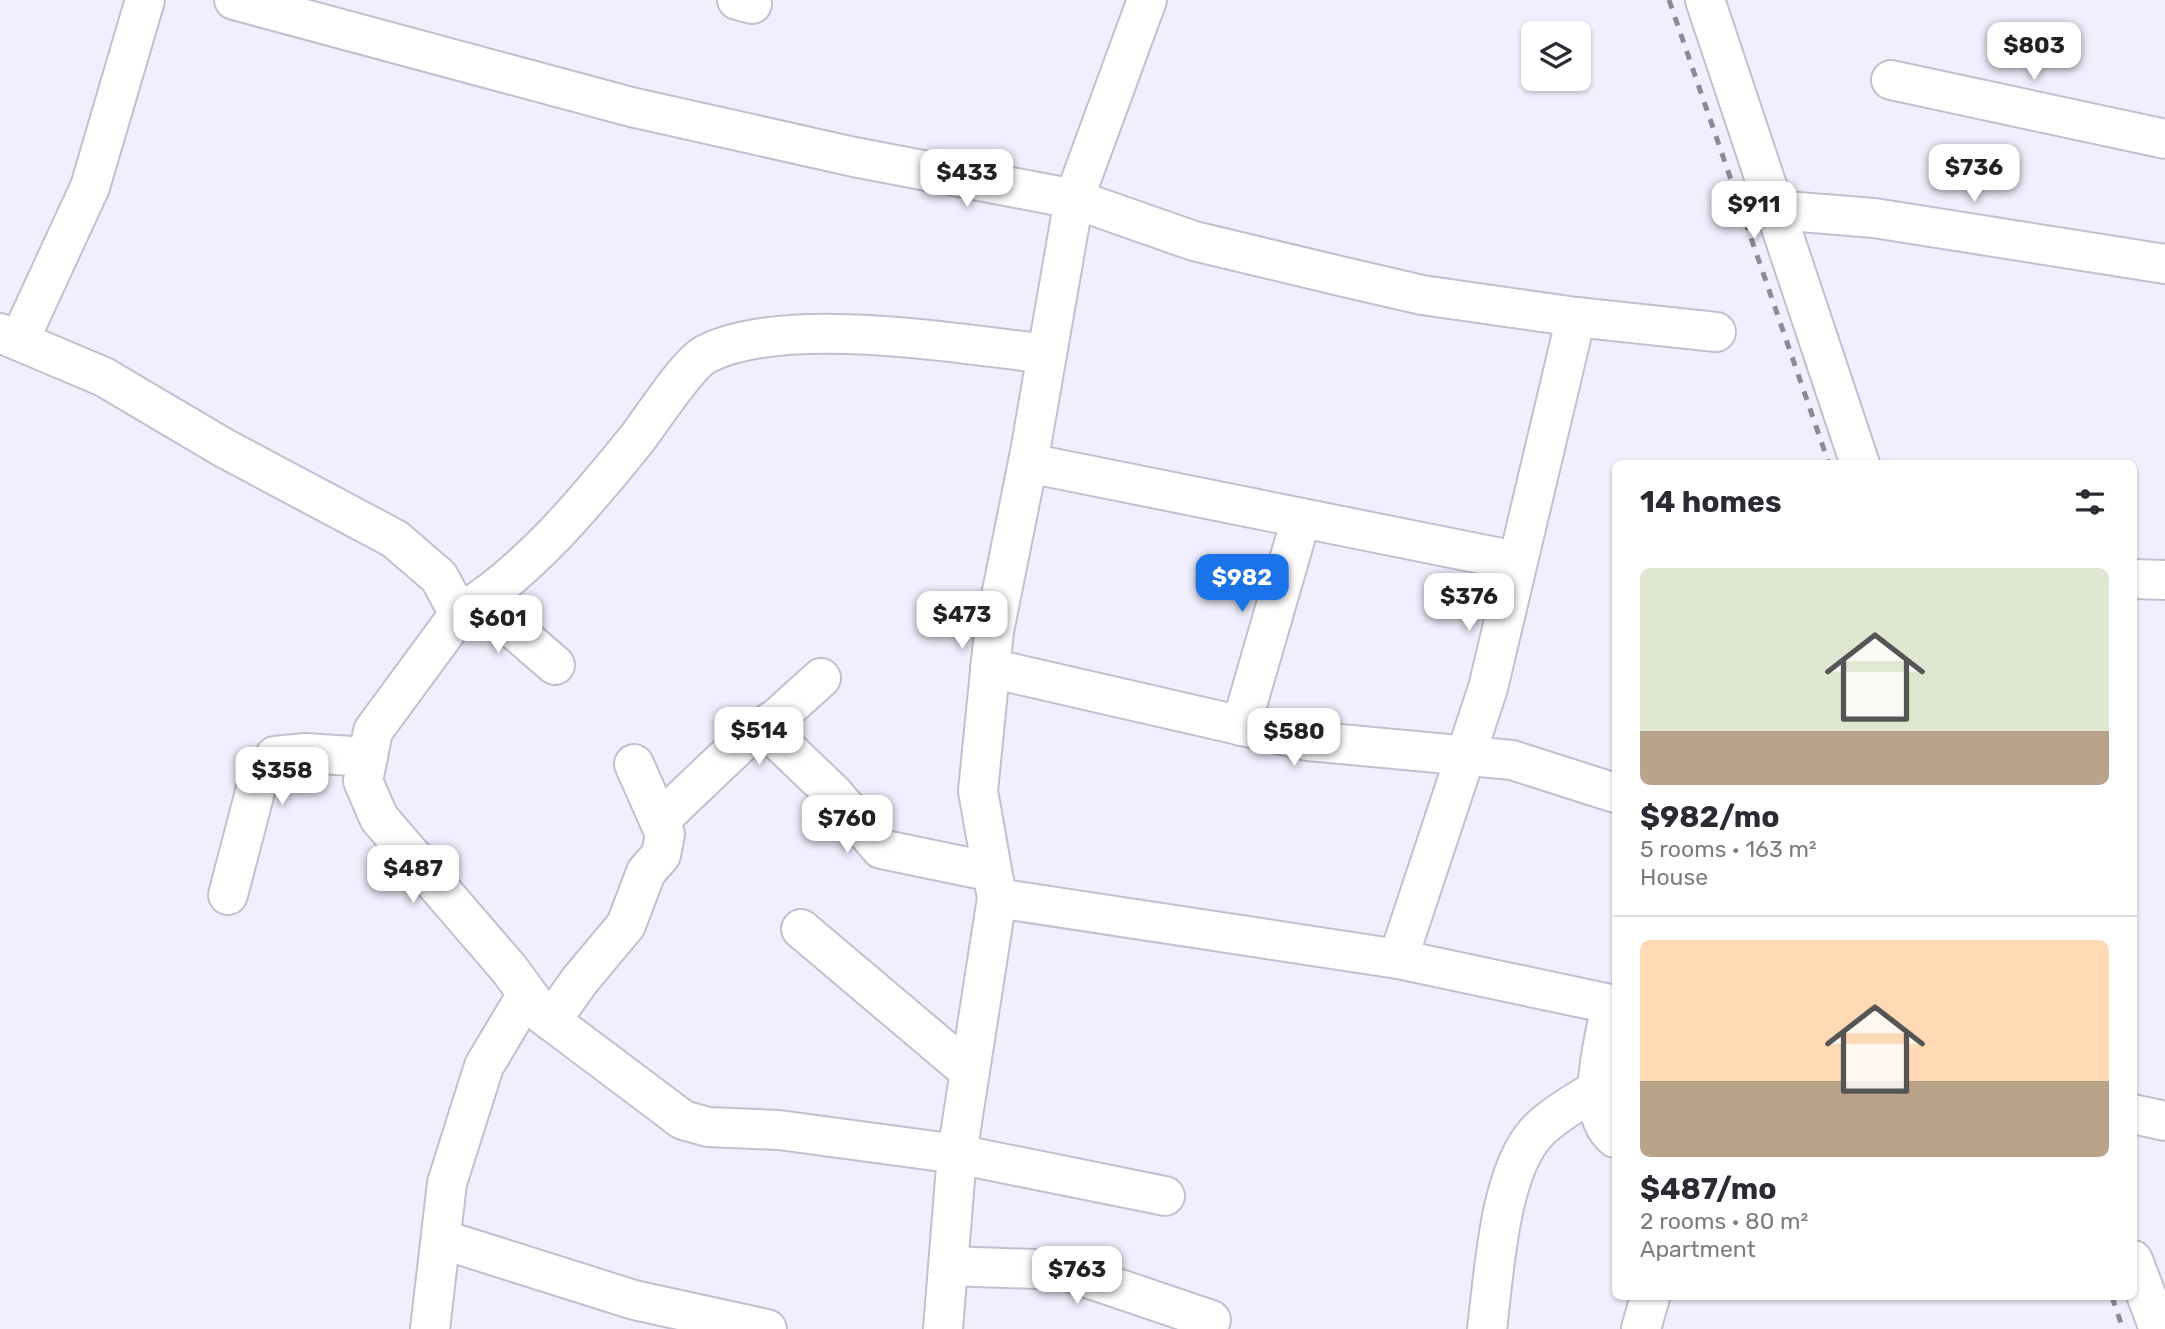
<!DOCTYPE html>
<html lang="en">
<head>
<meta charset="utf-8">
<style>
	:root { --surface:#fff; --page:#f7f7f7; --text:#2b2b33; --muted:#7c7c81; --line:#e1e1e2; --accent:#1a73e8 }
	body { margin:0; font-family:Rubik,sans-serif; background:var(--page); color:var(--text); height:100vh; display:flex; flex-direction:column; font-size:26px; white-space:nowrap }
	* { box-sizing:border-box; margin:0 }
	p { font-size:23px; color:var(--muted) }
	.icon { flex:none; width:38px; height:38px; fill:none; stroke:currentColor; stroke-width:2; stroke-linecap:round; stroke-linejoin:round }
	.map { position:relative; flex:1; overflow:hidden }
	.panel { position:absolute; left:1612px; top:460px; width:525px; height:840px; display:flex; flex-direction:column; background:var(--surface); border-radius:10px; box-shadow:0 2px 5px #0004 }
	.panel>* { flex:none }
	.buttons { position:absolute; left:1521px; top:21px; display:grid; gap:14px }
	.buttons a { display:grid; place-items:center; width:70px; height:70px; border-radius:10px; background:var(--surface); box-shadow:0 2px 5px #0004; font-size:35px }
	.price { position:absolute; translate:-50% -60px; padding:0 16px; border-radius:14px; background:#fff; color:#222; font-size:23px; line-height:46px; filter:drop-shadow(0 2px 4px #0008) }
	.price::after { content:''; position:absolute; left:50%; top:42px; width:21px; height:16px; margin-left:-10px; background:inherit; clip-path:polygon(0 0,100% 0,50% 100%) }
	.price.on { background:var(--accent); color:#fff }
	ul { padding:0; list-style:none }
	li { display:grid; align-content:center; gap:14px; height:371px; padding:0 28px }
	li+li { border-top:2px solid var(--line) }
	li span { display:grid; place-items:center; height:217px; border-radius:10px; color:#555 }
	li>.icon { margin-inline-start:auto }
	span .icon { width:126px; height:126px; fill:#fffc; stroke-width:1 }
	li b { font-size:30px }
	h2 { display:flex; justify-content:space-between; align-items:center; height:84px; padding:0 28px; font-size:30px }
	.map>svg:first-child { display:block }
	.lines { fill:none; stroke-linecap:round; stroke-linejoin:round }
	.minor-casing { stroke:#c2bfd1; stroke-width:42 }
	.minor { stroke:#fff; stroke-width:38 }
	.rail { stroke:#8c8a94; stroke-width:5; stroke-dasharray:9 9; stroke-linecap:butt }
</style>
</head>
<body>
<div class="map">
<svg width="2165" height="1329" viewBox="0 0 2165 1329">
	<rect width="100%" height="100%" fill="#f1effd"/>
	<g class="lines">
		<defs>
			<g id="minor">
				<path d="M234,0L631,107L854,157L1074,199L1194,241L1340,276L1422,295L1576,317L1716,332"/>
				<path d="M737,0L752,4"/>
				<path d="M1705,0L1860,464"/>
				<path d="M1891,80L2165,139"/>
				<path d="M1775,210L1874,218L2165,264"/>
				<path d="M0,333L104,377L224,448L395,539L439,577L459,614L373,731L363,781L379,818L510,970L542,1014L683,1120L708,1127L779,1130L957,1154L1165,1196"/>
				<path d="M19,341L90,187L145,0"/>
				<path d="M1028,463L1516,561"/>
				<path d="M2133,579L2165,580"/>
				<path d="M481,601L555,665"/>
				<path d="M459,614C528,572 585,503 636,440C651,421 687,364 706,354C784,314 960,344 1047,354"/>
				<path d="M990,668L1308,741L1512,760L1615,793"/>
				<path d="M1241,726L1301,519"/>
				<path d="M764,727L833,793L881,849L992,872"/>
				<path d="M659,821L744,740L778,717L821,678"/>
				<path d="M228,895L256,788L275,756L305,753L368,757"/>
				<path d="M997,898L1398,959L1615,1005"/>
				<path d="M801,929L969,1071"/>
				<path d="M1398,959L1488,688L1576,317"/>
				<path d="M1611,1004C1605,1041 1582,1111 1615,1138"/>
				<path d="M551,1021L580,980L626,925L646,872L661,855L665,834L634,764"/>
				<path d="M2133,1114L2165,1121"/>
				<path d="M441,1239L634,1300L767,1329"/>
				<path d="M2133,1260L2159,1329"/>
				<path d="M948,1266L1064,1270L1211,1320"/>
				<path d="M430,1329L447,1183L484,1066L527,994"/>
				<path d="M943,1329L957,1154L997,898L978,791L994,631L1030,452L1074,199L1147,0"/>
				<path d="M1487,1329C1494,1274 1499,1174 1536,1133C1552,1115 1578,1102 1597,1089"/>
				<path d="M1641,1329L1650,1297"/>
			</g>
		</defs>
		<use href="#minor" class="minor-casing"/>
		<use href="#minor" class="minor"/>
		<g class="rail">
			<path d="M1669,0L1829,464"/>
			<path d="M2112,1297L2123,1329"/>
		</g>
	</g>
</svg>
<div class="buttons">
<a><svg class="icon" aria-label="layers" viewBox="0 0 24 24"><path d="M12 4l9 5-9 5-9-5zM3 14l9 5 9-5"/></svg></a>
</div>
<b class="price" style="left:2034px;top:82px">$803</b>
<b class="price" style="left:1974px;top:204px">$736</b>
<b class="price" style="left:967px;top:209px">$433</b>
<b class="price" style="left:1754px;top:241px">$911</b>
<b class="price on" style="left:1242px;top:614px">$982</b>
<b class="price" style="left:1469px;top:633px">$376</b>
<b class="price" style="left:962px;top:651px">$473</b>
<b class="price" style="left:498px;top:655px">$601</b>
<b class="price" style="left:759px;top:767px">$514</b>
<b class="price" style="left:1294px;top:768px">$580</b>
<b class="price" style="left:282px;top:807px">$358</b>
<b class="price" style="left:847px;top:855px">$760</b>
<b class="price" style="left:413px;top:905px">$487</b>
<b class="price" style="left:1077px;top:1306px">$763</b>
<section class="panel">
<h2>14 homes<svg class="icon" aria-label="filters" viewBox="0 0 24 24"><path d="M4 7h16M4 17h16"/><circle cx="9" cy="7" r="2"/><circle cx="15" cy="17" r="2"/></svg></h2>
<ul>
<li><span style="background:linear-gradient(#dfe7d0 75%,#b9a48a 0)"><svg class="icon" aria-label="home" viewBox="0 0 24 24"><path d="M3 11l9-7 9 7M6 9v11h12V9"/></svg></span><div><b>$982/mo</b><p>5 rooms · 163 m²</p><p>House</p></div></li>
<li><span style="background:linear-gradient(#ffd9b3 65%,#b9a48a 0)"><svg class="icon" aria-label="home" viewBox="0 0 24 24"><path d="M3 11l9-7 9 7M6 9v11h12V9"/></svg></span><div><b>$487/mo</b><p>2 rooms · 80 m²</p><p>Apartment</p></div></li>
</ul>
</section>
</div>
</body>
</html>
